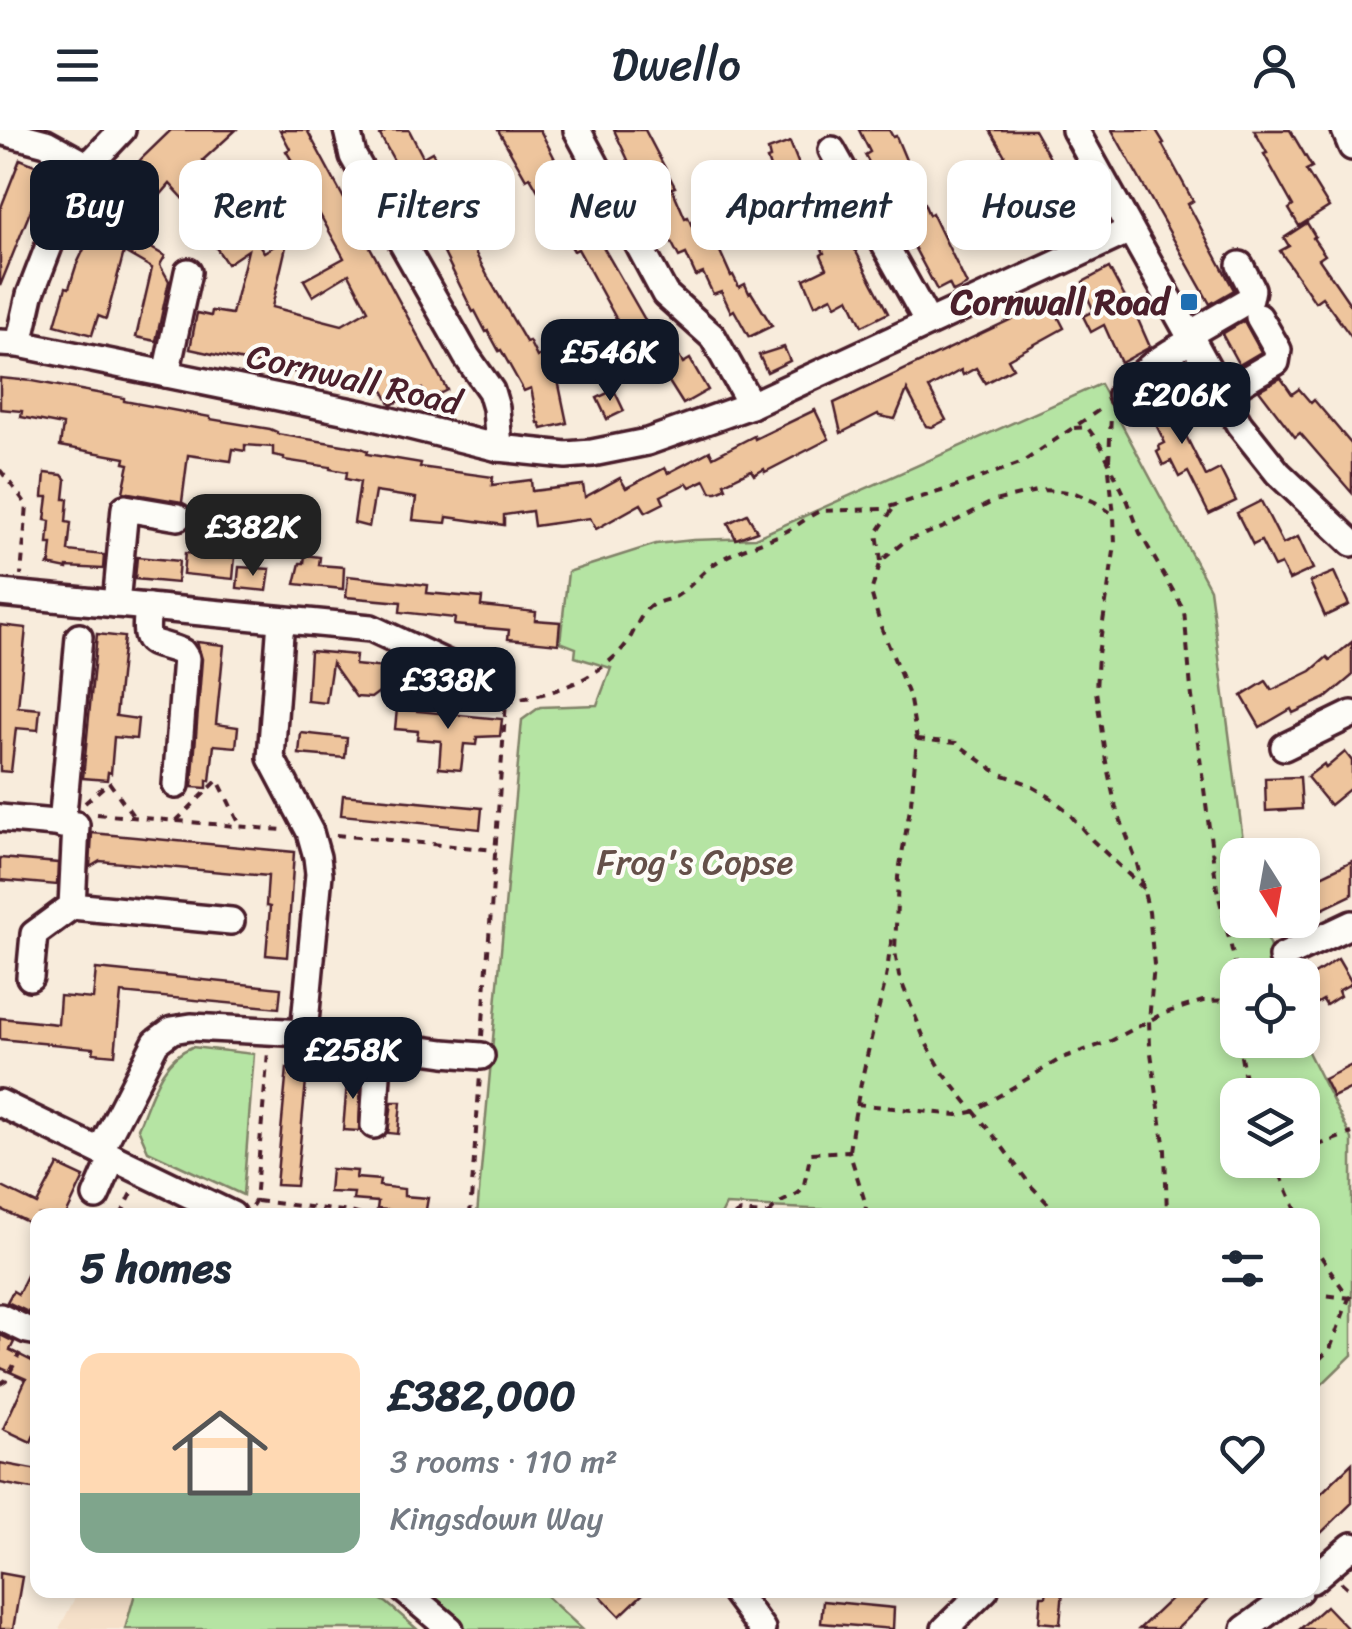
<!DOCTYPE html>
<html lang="en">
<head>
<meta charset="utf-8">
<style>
	:root { --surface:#fff; --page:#f2f2f3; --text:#1f2937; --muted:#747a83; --accent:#111827 }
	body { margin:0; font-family:Sriracha,sans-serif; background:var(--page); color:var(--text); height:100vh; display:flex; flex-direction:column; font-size:38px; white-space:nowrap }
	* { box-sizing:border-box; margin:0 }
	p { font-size:32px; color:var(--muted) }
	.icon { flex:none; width:55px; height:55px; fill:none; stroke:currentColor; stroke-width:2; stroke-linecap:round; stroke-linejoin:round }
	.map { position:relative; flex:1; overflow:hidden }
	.details { position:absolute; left:30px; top:1078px; width:1290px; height:390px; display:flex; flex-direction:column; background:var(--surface); border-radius:20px; box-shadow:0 5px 15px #0003 }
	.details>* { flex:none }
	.top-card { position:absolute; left:30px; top:30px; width:1292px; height:90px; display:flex; gap:20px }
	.needle { width:65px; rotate:169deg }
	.tools { position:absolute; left:1220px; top:708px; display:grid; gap:20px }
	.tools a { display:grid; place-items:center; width:100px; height:100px; border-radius:20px; background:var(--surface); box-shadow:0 5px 15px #0003; font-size:50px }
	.price { position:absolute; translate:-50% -85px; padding:0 22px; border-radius:20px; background:var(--accent); color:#fff; font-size:32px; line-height:65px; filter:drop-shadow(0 2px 5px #0008) }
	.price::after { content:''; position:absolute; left:50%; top:60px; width:30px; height:22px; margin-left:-15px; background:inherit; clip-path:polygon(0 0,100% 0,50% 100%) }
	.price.active { background:#222; color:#fff }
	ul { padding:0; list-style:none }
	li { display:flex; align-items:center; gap:30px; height:250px; padding:0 50px }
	li span { display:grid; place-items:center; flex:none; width:280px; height:200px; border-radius:20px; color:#555 }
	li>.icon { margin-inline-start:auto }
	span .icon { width:120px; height:120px; fill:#fffc; stroke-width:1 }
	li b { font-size:42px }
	h2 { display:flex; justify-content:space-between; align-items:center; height:120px; padding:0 50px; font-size:42px }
	.chip { padding:0 35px; border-radius:20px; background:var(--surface); box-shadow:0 5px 15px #0003; font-size:35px; line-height:90px }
	.chip.active { background:var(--accent); color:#fff }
	header { display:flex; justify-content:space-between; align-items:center; height:130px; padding:0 50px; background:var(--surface); font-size:45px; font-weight:600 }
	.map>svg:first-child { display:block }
	.built { fill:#f5e0c9 }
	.green { fill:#b5e4a3; stroke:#808267; stroke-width:2.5; fill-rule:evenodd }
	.building { fill:#eec59d; stroke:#4a1f2b; stroke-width:2.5 }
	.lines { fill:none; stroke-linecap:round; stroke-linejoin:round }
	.minor-casing { stroke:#4a1f2b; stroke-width:32 }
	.path { stroke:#4a1f2b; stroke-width:4; stroke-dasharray:8 8; stroke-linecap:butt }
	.minor { stroke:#fdfcf7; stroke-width:25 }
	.poi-dot { fill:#1f6fb2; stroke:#fdfcf7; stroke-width:4 }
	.labels { text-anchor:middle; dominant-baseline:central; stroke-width:8; stroke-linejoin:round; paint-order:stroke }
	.poi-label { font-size:35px; font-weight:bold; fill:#4a1f2b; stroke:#fdfcf7; text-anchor:end }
	.street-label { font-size:35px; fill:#4a1f2b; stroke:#fdfcf7 }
	.park-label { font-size:35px; fill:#655049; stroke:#fdfcf7 }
</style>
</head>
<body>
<header><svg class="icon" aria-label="menu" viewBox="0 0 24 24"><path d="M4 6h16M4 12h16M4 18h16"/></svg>Dwello<svg class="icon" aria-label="person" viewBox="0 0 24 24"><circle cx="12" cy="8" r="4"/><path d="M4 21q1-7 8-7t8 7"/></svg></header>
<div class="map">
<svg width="1352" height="1499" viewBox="0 0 1352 1499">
	<rect width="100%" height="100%" fill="#f8ecdc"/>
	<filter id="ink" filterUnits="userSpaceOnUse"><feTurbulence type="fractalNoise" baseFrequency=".01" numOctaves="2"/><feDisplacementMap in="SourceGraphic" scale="20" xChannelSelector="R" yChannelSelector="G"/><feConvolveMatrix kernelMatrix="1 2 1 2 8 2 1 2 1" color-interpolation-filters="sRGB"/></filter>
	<g filter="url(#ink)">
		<path class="built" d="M79,1460H363L387,1473L417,1499H59Z"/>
		<g class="green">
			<path d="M1100,254L1210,459L1245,725H1238V790H1262L1278,845H1238V910H1302L1352,1009V1225L1318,1258L1313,1275L1312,1085H875V1082L726,1075L721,1085H477L522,590L540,577L597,575L611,538L575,527L576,518L560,512L568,442L656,414L693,410L755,408ZM1238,965H1302V1030H1238Z"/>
			<path d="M192,917L254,924L243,1065L148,1021L138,998C151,969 160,929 192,917Z"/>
			<path d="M136,1460H363L387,1473L417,1499H125Z"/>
			<path d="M412,1460H540L582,1499H458Z"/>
		</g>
		<g class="building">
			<path d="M171,0H236L203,30L264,122L288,108L272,177L342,195L368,180L349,144L313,166L304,150L344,128L304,56L298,59L288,39L295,36L286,21L290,19L280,0H307L447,260L427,270L422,259L391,275L373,242L370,259L190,219L197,183L211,186L212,181L232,184L248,120L227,134L183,68L170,54L127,104L165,126L160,135L169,151L156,211L136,207L152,138L124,122L106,189L98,186L92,205L55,195L66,157L69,158L76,136L110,64L142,28Z"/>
			<path d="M388,0H409L423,27L432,22L446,46L438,51L488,147L526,212L529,211L537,227L543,224L558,250L567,293L542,299L540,293H538L531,258L524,261L501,220L499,221L488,201L486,202L475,181L473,182L436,107L380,5Z"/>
			<path d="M498,0H540L575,68L656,209L630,224L613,195L618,192L578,119L574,121L563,102L558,105L552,95L553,87L530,47L526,49Z"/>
			<path d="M614,0H645L675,57L672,58L685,88L688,87L693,99L702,96L708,111L714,108L731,146L733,145L739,157L745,154L749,163L751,162L772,196L749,207L734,180L731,182L721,161L713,164L703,143L696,146L686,124L679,127L658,86L655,88Z"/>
			<path d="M859,0H889L893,7L896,6L929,85L932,83L967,155L953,162L949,154L937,160L865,25L870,22Z"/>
			<path d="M990,0H1034L1086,92L1065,105L1054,87L1050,89L1034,60L1026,64L1020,55L1005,63L988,35L1005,26Z"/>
			<path d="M1112,0H1156L1164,13L1162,14L1193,71L1188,74L1234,160L1210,174Z"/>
			<path d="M1254,0H1290L1312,37L1306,40L1329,77L1299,96L1289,79L1293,76L1264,24L1267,23Z"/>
			<path d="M790,12L806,53L814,49L824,70L828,68L888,183L862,196L849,168L836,175L832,167L815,175L804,149L827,138L821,125L824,123L802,80L787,88L767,29L770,28L768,20Z"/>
			<path d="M20,29L47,40L0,156V80Z"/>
			<path d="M1307,93L1315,106L1313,108L1325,125L1319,129L1352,177V208L1322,167L1315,172L1280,121L1289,116L1284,108Z"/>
			<path d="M1109,138L1135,186L1136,185L1150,217L1121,233L1104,195L1091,202L1083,186L1094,181L1085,162L1083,152Z"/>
			<path d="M1050,171L1064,198L1008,229L1013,238L985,253L976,238L963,245L961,240L929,258L946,290L932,297L926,296L907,260L895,289L879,286L878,284L841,303L834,273Z"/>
			<path d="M1244,191L1261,222L1239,235L1222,204Z"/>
			<path d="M669,209L683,233L690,229L708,260L683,274L649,220Z"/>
			<path d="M784,217L790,231L767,242L759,225Z"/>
			<path d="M1164,247L1186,290L1180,294L1206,346L1220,339L1236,371L1209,384L1188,342L1179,347L1171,331L1163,335L1157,322L1160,320L1159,316L1165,313L1147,276L1125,287L1122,281L1132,277Z"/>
			<path d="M0,248L32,251L97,263L124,268V271L210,287V289L270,299L277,302V304L361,318L368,321L367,324L421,333L420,337L493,347L492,355L531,350L532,361L583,355L585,367L620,348L626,358L665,338L668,343L710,321L713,327L754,306L755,309L815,280L829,309L765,342L764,339L754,345L751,340L724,353L726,358L717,362H711L705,350L690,357L687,353L661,366L664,373L646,382L641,374L596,399L590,388L534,396L532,381L504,385V395L447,387L446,393L413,390L416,368L375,362L369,397L354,393L360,352L346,349L347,342L330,339V337L284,330V327L273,325V317L245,315V321L233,319L231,331L188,325L182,372L123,362L129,334L124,333L125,328L60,316L63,295L21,287L22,281L0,279Z"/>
			<path d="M1281,248L1292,264L1299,259L1311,273L1314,270L1352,315V363L1300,303L1295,307L1259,260Z"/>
			<path d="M614,260L624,281L607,289L597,268Z"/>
			<path d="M45,343L62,345L66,350L64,369H68L66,392L71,393L68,421L104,425L103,439L67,437V439L48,435L50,433L52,414H48L50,391L45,390L48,367H43Z"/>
			<path d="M1261,371L1283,414L1298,407L1313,439L1289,450L1281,434L1274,437L1261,411L1253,415L1237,383Z"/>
			<path d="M747,384L757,401L736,409L728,393Z"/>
			<path d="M211,417L226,418L225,427H235L233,449L183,444L185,423L210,425Z"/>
			<path d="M305,425L320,427L319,435L344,437L343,459L295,454L300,433H304Z"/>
			<path d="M137,427L179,431L177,453L135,449Z"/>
			<path d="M239,437L270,439L267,461L237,458Z"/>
			<path d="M1334,442L1349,475L1325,486L1310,452Z"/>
			<path d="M348,446L428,455L427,463L482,468L481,476L536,482L535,490L560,492L558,514L508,509L509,500L454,495L455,488L400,482L401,472L346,467Z"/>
			<path d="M0,495L26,498L18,577L40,579L38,600L16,598L11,642L0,641Z"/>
			<path d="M97,504L124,507L116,586L138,589L136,609L114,607L111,643L108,642L107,650L83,648Z"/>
			<path d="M197,512L224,515L216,594L238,597L236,617L214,615L210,651L207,650V658L192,657L202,529Z"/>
			<path d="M1352,512V546L1326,568L1293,583L1291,579L1260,597L1242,566L1266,551L1272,560L1311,541L1327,527L1330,530Z"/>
			<path d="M310,521L356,525L355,535L409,540L371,568L356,567L332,533L326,573L307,571Z"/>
			<path d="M397,579L502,589L500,606L477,607L476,615L464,614L461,640L439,638L441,611L417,609L418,601L395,599Z"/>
			<path d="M301,603L347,608L345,628L299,624Z"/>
			<path d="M1345,622L1352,631V657L1330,675L1307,647L1324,634L1326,638Z"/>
			<path d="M1300,647L1302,679L1266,681L1265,648Z"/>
			<path d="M343,665L482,678L480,699L341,685Z"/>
			<path d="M92,703L294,722L287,827L266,825L270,777L266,776L268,746L100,731L90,737Z"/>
			<path d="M0,728L58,733L57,755L0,750Z"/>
			<path d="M1352,731V765L1302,789V755Z"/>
			<path d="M1338,829L1352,853L1338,861L1340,866L1326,875L1323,870L1302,882V852Z"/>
			<path d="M96,839L281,858L279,878L121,863L115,925L93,923L94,918L0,909V888L58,894L60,866L93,869Z"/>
			<path d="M1352,935V958L1333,967L1324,949Z"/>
			<path d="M287,938L307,940L296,1056L276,1055Z"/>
			<path d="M348,941L361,942L359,1001L343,1000Z"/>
			<path d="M392,972H401L398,1004L388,1003Z"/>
			<path d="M58,1035L84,1047L66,1085H38V1097L0,1079V1056L37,1074Z"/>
			<path d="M331,1039L357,1041L356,1048L380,1050L379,1056L404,1059V1066L428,1068L425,1085H400L401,1081L377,1079L378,1072L353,1070L354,1063L329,1062Z"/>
			<path d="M38,1123V1178L34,1185L7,1172L13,1161L18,1164Z"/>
			<path d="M0,1205L14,1212L10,1220L34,1232L38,1224V1296L31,1312L3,1299L26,1249L1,1238L0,1241Z"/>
			<path d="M0,1333L38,1340V1360L0,1353Z"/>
			<path d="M1352,1333V1373L1321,1403L1312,1394V1372Z"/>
			<path d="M0,1443L22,1447L13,1499H0Z"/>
			<path d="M595,1460H647L620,1486Z"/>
			<path d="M1047,1460H1063L1060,1494L1039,1492L1041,1466H1046Z"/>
			<path d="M1180,1460H1217L1177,1499H1139Z"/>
			<path d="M823,1471L894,1478L893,1499L821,1493Z"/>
			<path d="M1326,1476L1348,1499H1300Z"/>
		</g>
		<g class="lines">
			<defs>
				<g id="minor">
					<path d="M347,0L353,26L467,227L491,261L496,278L499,318"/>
					<path d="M577,0L665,164L713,207L751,275"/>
					<path d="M1075,0L1239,294L1278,343L1352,413"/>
					<path d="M1345,0L1352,17"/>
					<path d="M0,1L46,13L88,36"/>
					<path d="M832,20L928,192"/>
					<path d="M1188,205L1250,169L1252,159L1240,135"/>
					<path d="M0,213L19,214L362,284L499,318L566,325L592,323L647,312L751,275L1130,100"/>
					<path d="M19,214L30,165L54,103L88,36L122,0"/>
					<path d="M166,244L188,142"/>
					<path d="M1221,264L1276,232L1278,220L1259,187"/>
					<path d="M1121,265C1143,240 1162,226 1191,211"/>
					<path d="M0,463L371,498L488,553"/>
					<path d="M116,474L125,378L178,387"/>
					<path d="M148,477C143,521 149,508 182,522L186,528L176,655"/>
					<path d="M281,490L271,628L310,702L317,727L319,744L304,903"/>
					<path d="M1284,617L1352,584"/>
					<path d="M0,688L76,695L72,776L34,804L30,847"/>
					<path d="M62,695L79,507"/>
					<path d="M72,776L231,791"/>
					<path d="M1282,827L1352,794"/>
					<path d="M0,973L232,1085"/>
					<path d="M374,995L379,913"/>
					<path d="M100,1021L156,912L172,900L191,897L304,903L444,923L481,926"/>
					<path d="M96,1066L113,1027"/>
					<path d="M0,1187L27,1200L38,1202"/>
					<path d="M1312,1450L1352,1416"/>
					<path d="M404,1460L450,1499"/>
					<path d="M733,1460L762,1499"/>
					<path d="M945,1499L985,1460"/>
					<path d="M1245,1499L1299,1460"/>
				</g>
			</defs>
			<use href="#minor" class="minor-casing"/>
			<g class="path">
				<path d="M1074,298L1087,297L1101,316L1128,372L1140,403L1184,480L1191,559L1217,759L1238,845"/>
				<path d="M1109,331L1111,285"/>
				<path d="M0,340L27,375L21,445"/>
				<path d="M1109,340L1114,385"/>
				<path d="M881,431L877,403L894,377"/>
				<path d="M506,572C550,564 592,553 623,518C633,507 637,490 647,479C655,471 666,471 675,467C691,458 702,441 717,432C739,418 765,413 787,401C799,395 808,386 820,381L882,379L958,356L1023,332L1102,278"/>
				<path d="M917,609L956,613L998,643L1026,653L1050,667L1066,680L1092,710L1144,759"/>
				<path d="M85,673L109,652L134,687"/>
				<path d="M97,684L282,700"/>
				<path d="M176,691L218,650L241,697"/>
				<path d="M336,705L496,720"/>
				<path d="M1238,855V881"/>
				<path d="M482,906L506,571"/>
				<path d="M1238,910L1248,965"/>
				<path d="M856,974L957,985L972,982L1062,928L1111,911L1162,884L1203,871L1238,870"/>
				<path d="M849,1021C857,965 870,911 884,857C889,838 888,820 894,802"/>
				<path d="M1302,1021L1352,1003"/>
				<path d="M1274,1030L1298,1085"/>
				<path d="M257,1071L351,1082L361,1085"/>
				<path d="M252,1076L255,1071L268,922"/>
				<path d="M769,1084C782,1066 792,1071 803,1059L811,1023L849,1021L866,1075L865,1085"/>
				<path d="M121,1085L134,1059"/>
				<path d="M470,1085L480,945"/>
				<path d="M734,1085L741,1082L776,1085"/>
				<path d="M1059,1085L1031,1056L998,1011L944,944L926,913L899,846L895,821L898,747L911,673L917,609L909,565L881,497L871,462L881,431L905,411L942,398L994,371L1041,360L1059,361L1075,363L1095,372L1114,385L1115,415L1098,524L1096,561L1106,632L1116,678L1136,730L1149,782L1154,835L1149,891L1150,916L1165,1020L1167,1085"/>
				<path d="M1312,1113L1349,1168L1330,1219L1312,1236"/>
				<path d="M1312,1164L1352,1168"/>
				<path d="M0,1254L6,1250L20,1223"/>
				<path d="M1341,1452L1352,1462"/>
			</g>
			<use href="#minor" class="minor"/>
		</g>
	</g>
	<rect class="poi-dot" x="1179" y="162" width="20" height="20" rx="5"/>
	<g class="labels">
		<g class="poi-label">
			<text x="1169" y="172">Cornwall Road</text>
		</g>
		<g class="street-label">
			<text transform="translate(354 249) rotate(13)">Cornwall Road</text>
		</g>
		<g class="park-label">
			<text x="695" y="732">Frog's Copse</text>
		</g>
	</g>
</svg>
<div class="tools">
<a><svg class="needle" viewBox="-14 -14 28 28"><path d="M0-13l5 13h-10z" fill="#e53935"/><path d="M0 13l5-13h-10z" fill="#747a83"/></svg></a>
<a><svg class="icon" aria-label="locate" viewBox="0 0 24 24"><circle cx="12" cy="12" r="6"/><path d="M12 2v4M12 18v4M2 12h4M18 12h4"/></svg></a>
<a><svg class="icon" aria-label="layers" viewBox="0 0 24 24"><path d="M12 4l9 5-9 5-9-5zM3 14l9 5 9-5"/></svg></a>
</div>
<b class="price" style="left:610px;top:274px">£546K</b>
<b class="price" style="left:1182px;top:317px">£206K</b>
<b class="price active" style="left:253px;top:449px">£382K</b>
<b class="price" style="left:448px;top:602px">£338K</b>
<b class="price" style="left:353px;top:972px">£258K</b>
<div class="top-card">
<a class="chip active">Buy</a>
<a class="chip">Rent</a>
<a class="chip">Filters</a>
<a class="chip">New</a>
<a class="chip">Apartment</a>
<a class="chip">House</a>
</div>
<section class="details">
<h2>5 homes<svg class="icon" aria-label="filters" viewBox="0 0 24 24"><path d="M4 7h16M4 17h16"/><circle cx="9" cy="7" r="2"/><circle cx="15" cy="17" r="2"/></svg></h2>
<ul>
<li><span style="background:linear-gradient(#ffd9b3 70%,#7fa58c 0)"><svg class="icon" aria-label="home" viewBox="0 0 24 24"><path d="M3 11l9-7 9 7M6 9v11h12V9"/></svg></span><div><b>£382,000</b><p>3 rooms · 110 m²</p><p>Kingsdown Way</p></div><svg class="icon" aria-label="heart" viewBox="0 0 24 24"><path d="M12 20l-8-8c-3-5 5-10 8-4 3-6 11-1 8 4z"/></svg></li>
</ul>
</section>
</div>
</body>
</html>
